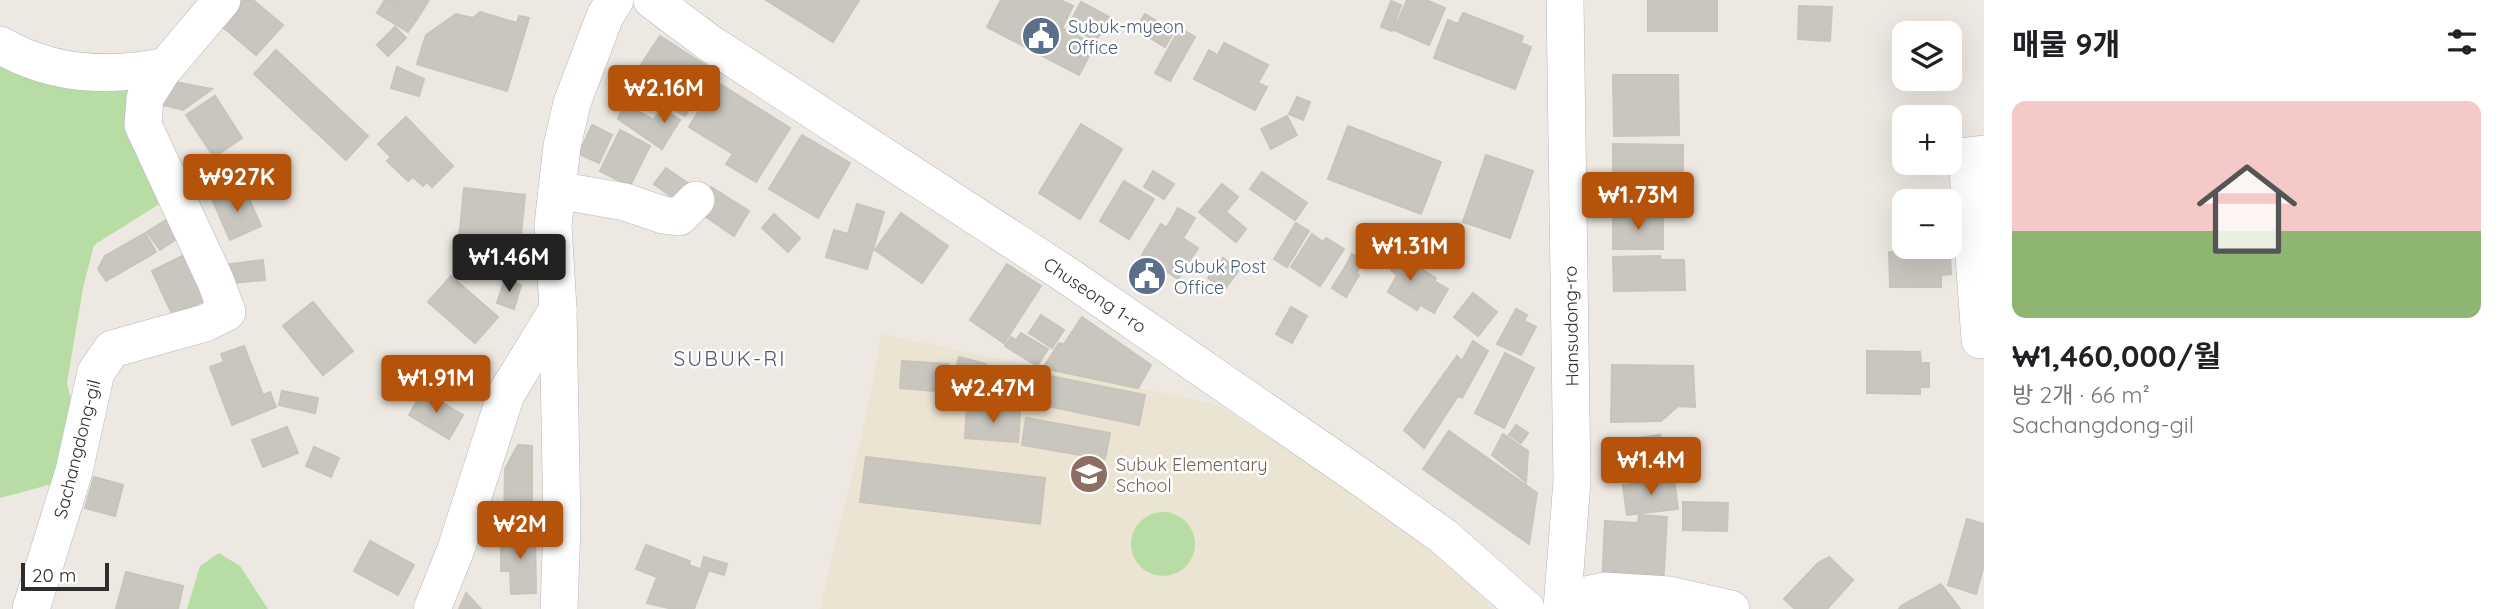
<!DOCTYPE html>
<html lang="ko">
<head>
<meta charset="utf-8">
<style>
	:root { --surface:#fff; --page:#f6f6f6; --text:#202124; --muted:#757577; --accent:#b45309 }
	body { margin:0; font-family:Quicksand,"Noto Sans KR",sans-serif; background:var(--page); color:var(--text); height:100vh; display:flex; flex-direction:column; font-size:26px; white-space:nowrap }
	* { box-sizing:border-box; margin:0 }
	p { font-size:23px; color:var(--muted) }
	.icon { flex:none; width:38px; height:38px; fill:none; stroke:currentColor; stroke-width:2; stroke-linecap:round; stroke-linejoin:round }
	.map { position:relative; flex:1; overflow:hidden }
	.details { display:flex; flex-direction:column; background:var(--surface); width:525px }
	.details>* { flex:none }
	.buttons { position:absolute; left:1892px; top:21px; display:grid; gap:14px }
	.buttons a { display:grid; place-items:center; width:70px; height:70px; border-radius:14px; background:var(--surface); box-shadow:0 7px 28px #0002; font-size:35px }
	.scale { position:absolute; left:21px; bottom:18px; width:88px; box-sizing:border-box; padding-left:7px; border:4px solid #2d2d2d; border-top:0; font-size:19px; line-height:24px; white-space:nowrap; color:#2d2d2d; -webkit-text-stroke:5px #fff; paint-order:stroke }
	.price { position:absolute; translate:-50% -60px; padding:0 16px; border-radius:7px; background:var(--accent); color:#fff; font-size:23px; line-height:46px; filter:drop-shadow(0 2px 4px #0008) }
	.price::after { content:''; position:absolute; left:50%; top:42px; width:21px; height:16px; margin-left:-10px; background:inherit; clip-path:polygon(0 0,100% 0,50% 100%) }
	.price.active { background:#222; color:#fff }
	ul { padding:0; list-style:none }
	li { display:grid; align-content:center; gap:14px; height:371px; padding:0 28px }
	li span { display:grid; place-items:center; height:217px; border-radius:14px; color:#555 }
	li>.icon { margin-inline-start:auto }
	span .icon { width:126px; height:126px; fill:#fffc; stroke-width:1 }
	li b { font-size:30px }
	h2 { display:flex; justify-content:space-between; align-items:center; height:84px; padding:0 28px; font-size:30px }
	main { display:flex; flex:1; min-height:0 }
	.map>svg:first-child { display:block }
	.education { fill:#ece4d3 }
	.green { fill:#b7dda4 }
	.building { fill:#c9c6bf; stroke:#c8c4bb; stroke-width:2 }
	.lines { fill:none; stroke-linecap:round; stroke-linejoin:round }
	.minor-casing { stroke:#b5b7bf; stroke-width:38 }
	.minor { stroke:#fff; stroke-width:37 }
	.labels { text-anchor:middle; dominant-baseline:central; stroke-width:5; stroke-linejoin:round; paint-order:stroke }
	.service-label { font-size:18px; fill:#4e5e75; stroke:#fff; text-anchor:start }
	.street-label { font-size:18px; fill:#2d2d2d; stroke:#fff }
	.education-label { font-size:18px; fill:#785e54; stroke:#fff; text-anchor:start }
	.quarter-label { font-size:21px; letter-spacing:2px; fill:#525879; stroke:#fff }
</style>
</head>
<body>
<main>
<div class="map">
<svg width="1984" height="609" viewBox="0 0 1984 609">
	<rect width="100%" height="100%" fill="#ede8e1"/>
	<path class="education" d="M881,334L1220,405L1429,544L1466,577L1492,609H820L869,403Z"/>
	<g class="green">
		<path d="M0,63L129,91L169,198L94,245L83,288L67,383L76,421L63,481L0,498Z"/>
		<circle cx="1163" cy="544" r="32"/>
		<path d="M219,553L240,566L268,609H187L200,566Z"/>
	</g>
	<g class="building">
		<path d="M238,0H253L283,25L256,55L218,23Z"/>
		<path d="M385,0L417,19L408,32L377,13Z"/>
		<path d="M388,0H429L417,19Z"/>
		<path d="M766,0H859L833,42Z"/>
		<path d="M1001,0H1060L1073,6L1062,28L1095,45L1079,75L987,27Z"/>
		<path d="M1407,0H1426L1445,8L1429,45L1394,30Z"/>
		<rect x="1648" y="0" width="69" height="31"/>
		<path d="M1391,1L1401,5L1392,31L1381,27Z"/>
		<path d="M1081,2L1109,17L1096,41L1068,26Z"/>
		<path d="M1799,6L1832,7L1830,41L1798,39Z"/>
		<path d="M480,12L517,23L519,16L529,18L507,91L417,64L426,35L456,14L473,18Z"/>
		<path d="M1463,13L1523,36L1521,43L1531,47L1515,89L1434,58L1448,20L1458,24Z"/>
		<path d="M1145,14L1174,31L1165,47L1136,29Z"/>
		<path d="M395,27L406,38L388,56L377,45Z"/>
		<path d="M1180,28L1195,37L1170,81L1155,73Z"/>
		<path d="M660,36L714,71L685,116L647,91L653,82L637,71Z"/>
		<path d="M1224,43L1268,65L1258,83L1267,87L1255,110L1194,79L1209,50L1218,55Z"/>
		<path d="M276,50L368,136L346,160L254,74Z"/>
		<path d="M397,67L424,79L419,96L391,88Z"/>
		<path d="M1613,75H1678L1679,135L1614,136Z"/>
		<path d="M170,81L212,89L183,110L160,104Z"/>
		<path d="M717,82L790,128L756,182L726,164L733,154L689,127Z"/>
		<path d="M215,96L242,138L214,157L186,115Z"/>
		<path d="M1297,97L1310,102L1303,120L1289,114Z"/>
		<path d="M625,104L654,120L647,129L666,142L662,149L618,119Z"/>
		<path d="M662,108L680,120L666,142L647,129Z"/>
		<path d="M1287,116L1297,135L1271,149L1261,129Z"/>
		<path d="M406,117L453,166L432,187L427,182L423,186L413,177L408,181L387,161L391,157L378,144Z"/>
		<path d="M1081,124L1122,149L1080,219L1039,193Z"/>
		<path d="M592,125L612,135L599,163L579,154Z"/>
		<path d="M1348,126L1441,162L1421,214L1328,179Z"/>
		<path d="M620,130L650,146L630,186L600,171Z"/>
		<path d="M802,135L850,163L818,218L769,189Z"/>
		<path d="M1613,144L1683,145V179L1613,178Z"/>
		<path d="M1486,155L1533,171L1510,238L1463,222Z"/>
		<path d="M205,165L211,182L188,189L183,173Z"/>
		<path d="M666,168L695,188L683,205L654,184Z"/>
		<path d="M1153,171L1174,184L1164,199L1144,187Z"/>
		<path d="M1262,172L1307,203L1295,220L1250,189Z"/>
		<path d="M1124,181L1154,199L1129,239L1100,221Z"/>
		<path d="M1612,181L1685,182V212H1612Z"/>
		<path d="M1222,184L1238,197L1226,212L1246,229L1236,242L1199,212Z"/>
		<path d="M711,187L749,211L734,236L696,210Z"/>
		<path d="M244,188L261,226L230,240L213,201Z"/>
		<path d="M464,188L525,195L520,246L459,239Z"/>
		<path d="M857,204L884,212L867,269L826,257L834,230L848,234Z"/>
		<path d="M1178,208L1195,218L1183,238L1167,227Z"/>
		<path d="M901,213L948,246L922,283L875,250Z"/>
		<path d="M175,214L187,232L160,250L147,232Z"/>
		<path d="M774,214L800,238L788,252L762,228Z"/>
		<path d="M1613,214L1663,215V249H1613Z"/>
		<path d="M1296,223L1309,231L1287,267L1274,259Z"/>
		<path d="M1161,224L1198,248L1178,279L1142,255Z"/>
		<path d="M1367,231L1397,249L1387,266L1357,248Z"/>
		<path d="M145,233L156,252L106,281L98,269L105,256Z"/>
		<path d="M1312,234L1323,242L1326,238L1344,249L1320,286L1291,267Z"/>
		<path d="M1950,251L1951,274L1941,275V287H1890L1889,252Z"/>
		<path d="M186,254L208,299L173,316L152,271Z"/>
		<path d="M1352,254L1363,261L1356,274L1345,267Z"/>
		<path d="M1399,256L1436,278L1417,310L1388,292L1397,275L1391,270Z"/>
		<path d="M1660,256L1661,260H1684L1685,290L1614,291L1613,257Z"/>
		<path d="M1223,258L1239,270L1224,290L1208,278Z"/>
		<path d="M263,260L265,280L233,283L223,265Z"/>
		<path d="M1007,264L1041,286L1004,343L970,320Z"/>
		<path d="M1345,267L1359,275L1346,297L1332,288Z"/>
		<path d="M451,276L498,317L475,343L428,302Z"/>
		<path d="M505,279L521,285L514,309L497,303Z"/>
		<path d="M1436,282L1448,289L1434,313L1422,306Z"/>
		<path d="M1473,293L1497,312L1478,336L1454,317Z"/>
		<path d="M313,302L353,351L323,375L283,326Z"/>
		<path d="M1291,307L1307,316L1292,343L1276,334Z"/>
		<path d="M1516,309L1527,315L1524,321L1536,327L1521,355L1497,344Z"/>
		<path d="M1041,315L1064,330L1052,348L1029,333Z"/>
		<path d="M1082,317L1151,365L1138,388L1043,368L1059,343L1064,344Z"/>
		<path d="M1021,333L1048,349L1037,366L1005,346L1011,337L1016,340Z"/>
		<path d="M1473,341L1488,351L1462,398L1458,396L1424,448L1404,430L1457,356L1462,361Z"/>
		<path d="M244,346L263,395L270,392L276,407L232,425L210,367L224,362L221,354Z"/>
		<path d="M1867,351L1920,352L1921,363H1929V387H1920V394L1867,393Z"/>
		<path d="M1505,353L1534,368L1504,428L1475,413Z"/>
		<path d="M959,357L986,364L982,384L954,377Z"/>
		<path d="M902,361L948,364L946,392L900,388Z"/>
		<path d="M1612,365L1693,366L1695,407L1678,406L1661,421L1611,422Z"/>
		<path d="M1020,370L1145,395L1139,425L1014,399Z"/>
		<path d="M282,391L318,398L315,413L279,405Z"/>
		<path d="M423,391L463,415L449,439L409,415Z"/>
		<path d="M967,408L1020,412L1018,442L965,438Z"/>
		<path d="M1026,418L1110,433L1105,459L1022,445Z"/>
		<path d="M1516,425L1528,433L1521,443L1509,435Z"/>
		<path d="M287,427L298,453L263,467L252,440Z"/>
		<path d="M1449,431L1537,493L1529,544L1423,469Z"/>
		<path d="M1503,434L1528,451L1526,482L1492,455Z"/>
		<path d="M1660,435L1665,471L1609,478L1604,443Z"/>
		<path d="M518,445L532,446V523L504,525L505,469Z"/>
		<path d="M314,447L339,458L331,477L306,466Z"/>
		<path d="M866,457L1045,478L1040,524L860,502Z"/>
		<path d="M94,477L123,485L115,516L85,508Z"/>
		<path d="M1674,479L1678,509L1627,515L1623,485Z"/>
		<path d="M1683,502L1728,503L1727,531L1683,530Z"/>
		<path d="M1639,515L1667,517L1663,587L1602,583L1605,521L1638,523Z"/>
		<path d="M1967,519L1984,524V565L1976,594L1948,585Z"/>
		<path d="M501,533H535L536,593L511,594L510,571H501Z"/>
		<path d="M370,541L414,565L398,595L354,571Z"/>
		<path d="M646,545L690,561L673,609L647,603L657,577L636,569Z"/>
		<path d="M704,557L727,564L724,575L701,568Z"/>
		<path d="M1829,557L1853,580L1827,609H1795L1784,599L1818,563Z"/>
		<path d="M689,565L708,572L694,609H673Z"/>
		<path d="M126,572L183,586L178,609H116Z"/>
		<path d="M1941,584L1960,609H1899L1901,606Z"/>
		<path d="M466,593L481,609H459Z"/>
	</g>
	<g class="lines">
		<defs>
			<g id="minor">
				<path d="M652,0L708,42L1065,274L1356,474L1443,536L1526,609"/>
				<path d="M0,45C51,75 109,78 166,66"/>
				<path d="M557,190L625,202L663,215L679,217L696,200"/>
				<path d="M1980,340L1967,156L1984,154"/>
				<path d="M1563,600L1604,591L1669,595L1731,609"/>
				<path d="M31,609L74,471L96,372L112,349L205,323L227,312L216,282L143,125L145,98L162,71L222,0"/>
				<path d="M432,609L456,549L506,394L558,309"/>
				<path d="M559,609L562,526L558,309L553,225L562,146L572,103L605,16L615,0"/>
				<path d="M1562,609L1572,481L1565,0"/>
			</g>
		</defs>
		<use href="#minor" class="minor-casing"/>
		<use href="#minor" class="minor"/>
	</g>
	<defs>
		<symbol id="civic-disc" viewBox="-11 -11 22 22"><circle r="9.5" fill="#5c6f8a" stroke="#fff"/><path d="M-.6-6.5H3V-4.5H.6V-3L4-1V1h2V6H-6V1h2V-1L-.6-3ZM-1.2 2.5V6h2.4V2.5Z" fill="#fff"/></symbol>
		<symbol id="school-disc" viewBox="-11 -11 22 22"><circle r="9.5" fill="#8d6e63" stroke="#fff"/><path d="M0-5L7-2L0 1L-7-2ZM-4 1L0 2.5L4 1V4Q0 6-4 4Z" fill="#fff"/></symbol>
	</defs>
	<g fill-rule="evenodd">
		<use href="#civic-disc" x="1019" y="14" width="44" height="44"/>
		<use href="#civic-disc" x="1125" y="254" width="44" height="44"/>
		<use href="#school-disc" x="1067" y="452" width="44" height="44"/>
	</g>
	<g class="labels">
		<g class="service-label">
			<text x="1068" y="26">Subuk-myeon<tspan x="1068" dy="21">Office</tspan></text>
			<text x="1174" y="266">Subuk Post<tspan x="1174" dy="21">Office</tspan></text>
		</g>
		<g class="street-label">
			<text transform="translate(1095 295) rotate(34)">Chuseong 1-ro</text>
			<text transform="translate(1571 326) rotate(-91)">Hansudong-ro</text>
			<text transform="translate(77 449) rotate(-76)">Sachangdong-gil</text>
		</g>
		<g class="education-label">
			<text x="1116" y="464">Subuk Elementary<tspan x="1116" dy="21">School</tspan></text>
		</g>
		<g class="quarter-label">
			<text x="730" y="358">SUBUK-RI</text>
		</g>
	</g>
</svg>
<div class="buttons">
<a><svg class="icon" aria-label="layers" viewBox="0 0 24 24"><path d="M12 4l9 5-9 5-9-5zM3 14l9 5 9-5"/></svg></a>
<a>+</a>
<a>−</a>
</div>
<div class="scale">20 m</div>
<b class="price" style="left:664px;top:125px">₩2.16M</b>
<b class="price" style="left:237px;top:214px">₩927K</b>
<b class="price" style="left:1638px;top:232px">₩1.73M</b>
<b class="price" style="left:1410px;top:283px">₩1.31M</b>
<b class="price active" style="left:509px;top:294px">₩1.46M</b>
<b class="price" style="left:436px;top:415px">₩1.91M</b>
<b class="price" style="left:993px;top:425px">₩2.47M</b>
<b class="price" style="left:1651px;top:497px">₩1.4M</b>
<b class="price" style="left:520px;top:561px">₩2M</b>
</div>
<section class="details">
<h2>매물 9개<svg class="icon" aria-label="filters" viewBox="0 0 24 24"><path d="M4 7h16M4 17h16"/><circle cx="9" cy="7" r="2"/><circle cx="15" cy="17" r="2"/></svg></h2>
<ul>
<li><span style="background:linear-gradient(#f6c9c9 60%,#8fb573 0)"><svg class="icon" aria-label="home" viewBox="0 0 24 24"><path d="M3 11l9-7 9 7M6 9v11h12V9"/></svg></span><div><b>₩1,460,000/월</b><p>방 2개 · 66 m²</p><p>Sachangdong-gil</p></div></li>
</ul>
</section>
</main>
</body>
</html>
